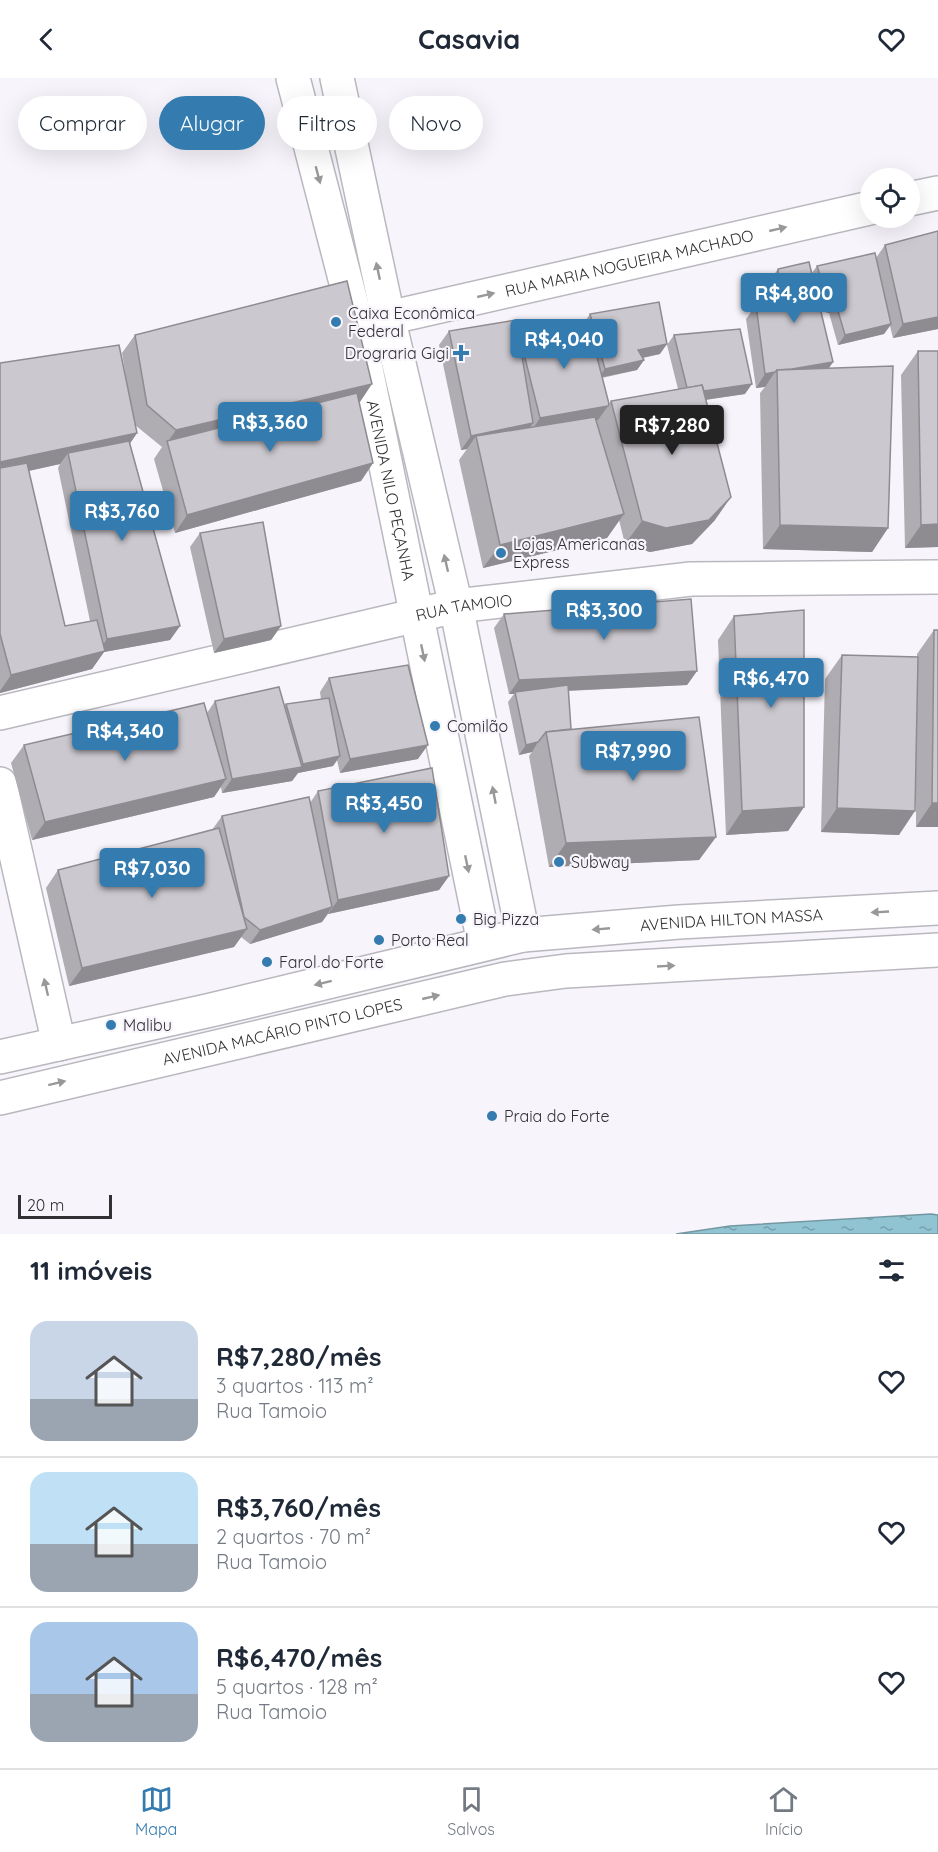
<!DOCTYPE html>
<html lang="pt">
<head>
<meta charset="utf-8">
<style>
	:root { --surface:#fff; --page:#f6f6f7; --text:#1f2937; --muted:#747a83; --line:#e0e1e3; --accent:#347cb0 }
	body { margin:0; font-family:Quicksand,sans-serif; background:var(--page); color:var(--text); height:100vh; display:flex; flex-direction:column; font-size:22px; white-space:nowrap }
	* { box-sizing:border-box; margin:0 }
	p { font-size:20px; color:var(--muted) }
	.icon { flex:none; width:33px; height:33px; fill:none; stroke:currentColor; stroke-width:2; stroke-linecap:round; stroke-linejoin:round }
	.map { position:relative; height:1156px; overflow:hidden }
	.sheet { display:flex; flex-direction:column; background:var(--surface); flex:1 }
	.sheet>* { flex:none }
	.guide { position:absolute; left:18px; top:18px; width:600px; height:54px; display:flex; gap:12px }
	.fabs { position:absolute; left:860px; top:90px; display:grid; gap:12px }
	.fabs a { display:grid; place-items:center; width:60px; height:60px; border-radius:50%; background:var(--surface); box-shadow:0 6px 24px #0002; font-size:30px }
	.scale { position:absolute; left:18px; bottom:15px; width:94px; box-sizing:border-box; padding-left:6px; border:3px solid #313033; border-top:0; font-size:16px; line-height:21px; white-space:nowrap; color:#313033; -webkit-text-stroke:4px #f7f4fb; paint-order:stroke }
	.price { position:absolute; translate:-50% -51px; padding:0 14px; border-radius:6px; background:var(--accent); color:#fff; font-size:20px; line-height:39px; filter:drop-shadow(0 2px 3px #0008) }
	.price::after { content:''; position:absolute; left:50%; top:36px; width:18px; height:14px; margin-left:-9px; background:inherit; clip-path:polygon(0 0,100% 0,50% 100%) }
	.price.current { background:#222; color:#fff }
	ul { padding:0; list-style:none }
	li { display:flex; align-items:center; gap:18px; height:150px; padding:0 30px }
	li+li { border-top:2px solid var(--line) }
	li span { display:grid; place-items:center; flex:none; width:168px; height:120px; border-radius:18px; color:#555 }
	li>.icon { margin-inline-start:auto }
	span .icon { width:72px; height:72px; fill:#fffc; stroke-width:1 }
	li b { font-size:26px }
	h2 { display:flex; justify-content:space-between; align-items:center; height:72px; padding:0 30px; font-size:26px }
	.tag { padding:0 21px; border-radius:27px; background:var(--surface); box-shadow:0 6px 24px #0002; font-size:21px; line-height:54px }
	.tag.current { background:var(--accent); color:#fff }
	header { display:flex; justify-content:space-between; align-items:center; height:78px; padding:0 30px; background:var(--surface); font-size:27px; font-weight:700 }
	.menu { display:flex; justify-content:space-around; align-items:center; height:84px; border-top:2px solid var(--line); background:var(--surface); font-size:16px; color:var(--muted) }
	.menu a { display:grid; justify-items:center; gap:3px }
	.menu .current { color:var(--accent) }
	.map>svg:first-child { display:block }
	.water { fill:url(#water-ripples); stroke:#7498a2; stroke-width:1.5 }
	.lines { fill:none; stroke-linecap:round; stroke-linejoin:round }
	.minor-casing { stroke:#bab8bf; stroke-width:36 }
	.major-casing { stroke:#bab8bf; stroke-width:36 }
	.minor { stroke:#fff; stroke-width:33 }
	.major { stroke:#fff; stroke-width:33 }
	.wall { fill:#afacb2; fill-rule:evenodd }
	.shaded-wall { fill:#8e8c91 }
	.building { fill:#cbc8cf; stroke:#8e8c91; stroke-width:1.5 }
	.oneway { fill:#989899 }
	.poi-dot { fill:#347cb0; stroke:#f7f4fb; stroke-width:2 }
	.labels { text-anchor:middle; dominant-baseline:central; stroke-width:4.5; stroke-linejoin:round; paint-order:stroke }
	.street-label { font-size:16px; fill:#313033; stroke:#f7f4fb }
	.poi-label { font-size:16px; fill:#313033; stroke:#f7f4fb; text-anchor:start }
</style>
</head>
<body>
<header><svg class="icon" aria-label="back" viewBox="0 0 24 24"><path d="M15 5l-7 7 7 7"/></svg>Casavia<svg class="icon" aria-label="heart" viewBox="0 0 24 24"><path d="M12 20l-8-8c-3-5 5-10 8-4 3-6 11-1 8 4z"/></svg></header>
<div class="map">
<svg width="938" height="1156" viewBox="0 0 938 1156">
	<defs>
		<pattern id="water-ripples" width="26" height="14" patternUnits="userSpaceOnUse" patternTransform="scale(1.5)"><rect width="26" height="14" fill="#90c4d2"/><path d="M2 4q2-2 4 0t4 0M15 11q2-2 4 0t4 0" fill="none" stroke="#76a0ab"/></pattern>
	</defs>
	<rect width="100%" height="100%" fill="#f7f4fb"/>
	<path class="water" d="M931,1136L938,1137V1156H676L730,1148Z"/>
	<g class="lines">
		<defs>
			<g id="minor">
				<path id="s1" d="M293,0L357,247L484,865"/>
				<path d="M337,0L388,239L456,528L523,857"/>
				<path d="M909,121L938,115"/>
				<path id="s2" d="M366,245L870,130"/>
				<path id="s3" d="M0,635L456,528L691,501L938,499"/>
				<path d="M0,706L59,966"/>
			</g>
			<g id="major">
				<path id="s4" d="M0,979L211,932L523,857L679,844L938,830"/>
				<path id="s5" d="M0,1020L505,901L566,893L938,872"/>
			</g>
		</defs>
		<use href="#minor" class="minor-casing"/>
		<use href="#major" class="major-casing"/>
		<use href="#minor" class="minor"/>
		<use href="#major" class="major"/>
	</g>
	<g class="wall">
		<path d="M938,153V251L893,260L890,248L884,256L838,267L829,235L822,233L819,226L833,284L829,290L888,450L872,474L763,471L760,315L765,309L756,310L746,241L756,227H770L768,205L778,191L812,195L817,188L876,180L885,167Z"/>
		<path d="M590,236L660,276L643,280L644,282L637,292L602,300L609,326L611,323L678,311L667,267L674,257L745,316L706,322L715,442L692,466L650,474L625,466L619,442L607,460L483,490L459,382L467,371L461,372L439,267L449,253L518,257L519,256L584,245Z"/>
		<path d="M135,257L360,324H359L373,385L361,403L175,455L154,381L162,369L135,347L137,355L130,365L180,548L170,562L104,574L92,591L0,615V285L127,306L122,275ZM60,386L58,390L90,543L65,548L29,393Z"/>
		<path d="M918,273L938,469L905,470L901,297Z"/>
		<path d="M200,455L281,548L271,562L214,575L190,469Z"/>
		<path d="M504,536L697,593L687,607L568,613L571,651L716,759L699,782L549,789L529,678L532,674L519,677L508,624L514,616H509L494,550Z"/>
		<path d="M734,538L804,729L788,753L726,757L718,562Z"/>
		<path d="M934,552H938V749H916V677L899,757L821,754L825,601L842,577L917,579V576Z"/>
		<path d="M329,600L418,681L340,695L337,682L333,688L298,695L292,703L222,715L221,709L214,719L32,762L11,685L24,667L207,635L215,623L284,628L286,626L321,621L320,614Z"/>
		<path d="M318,713L449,798L439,812L328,836L322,844L250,866L241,859L234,869L69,908L46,810L58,792L212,752L222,738L310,725Z"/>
	</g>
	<g class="shaded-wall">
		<path d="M829,223L836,226L829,235L822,233Z"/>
		<path d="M938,239V251L893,260L903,246Z"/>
		<path d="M891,246L884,256L838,267L845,257Z"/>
		<path d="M667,266L660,276L631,282L638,272Z"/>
		<path d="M644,282L637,292L598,300L605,291Z"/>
		<path d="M833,284L823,298L777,294Z"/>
		<path d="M775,294L765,309L756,310L765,296Z"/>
		<path d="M372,306L360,324L169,369L167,365L176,352Z"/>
		<path d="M752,306L745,316L682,325L689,315Z"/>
		<path d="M608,328L598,342L530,355L540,340Z"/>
		<path d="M533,345L523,359L476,358L467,371L461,372L471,358Z"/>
		<path d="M137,355L125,373L68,375L60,386L0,399V384Z"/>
		<path d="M373,385L361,403L175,455L187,437Z"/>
		<path d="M731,419L715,442L692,466L650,474L625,466L642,443Z"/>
		<path d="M624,436L607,460L483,490L500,467Z"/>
		<path d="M938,446V469L905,470L921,447Z"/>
		<path d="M780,447L888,450L872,474L763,471Z"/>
		<path d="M180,548L170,562L104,574L92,591L0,615V613L11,597L97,575L107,561Z"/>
		<path d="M281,548L271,562L214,575L224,561Z"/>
		<path d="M697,593L687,607L516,615L515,614L514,616H509L519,602Z"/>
		<path d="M538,664L532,674L519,677L526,667Z"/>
		<path d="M428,667L418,681L340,695L350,681Z"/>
		<path d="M340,678L333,688L298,695L292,703L222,715L232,701L300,690L303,686Z"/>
		<path d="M226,701L214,719L32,762L45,744Z"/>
		<path d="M932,725H938V749H916Z"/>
		<path d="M804,729L788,753L726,757L742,733Z"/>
		<path d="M837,730L915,733L899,757L821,754Z"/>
		<path d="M716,759L699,782L549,789L566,765Z"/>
		<path d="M449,798L439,812L328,836L338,822Z"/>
		<path d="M332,829L322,844L250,866L260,852Z"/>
		<path d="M247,851L234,869L69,908L82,890Z"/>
	</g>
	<g class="building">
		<path d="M938,153V239L903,246L885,167Z"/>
		<path d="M875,175L891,246L845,257L836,226L829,223L817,188Z"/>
		<path d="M809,184L833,284L792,291L777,292L775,294L765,296L756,227H781L778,191Z"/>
		<path d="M347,203L372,306L176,352L147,327L135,257Z"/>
		<path d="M659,224L667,266L638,272L644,282L605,291L590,236Z"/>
		<path d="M516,242L533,345L471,358L449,253Z"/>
		<path d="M588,244L609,326L608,328L540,340L519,256Z"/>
		<path d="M740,251L752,306L704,313L702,307L687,310L674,257Z"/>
		<path d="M119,267L137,355L0,384V285Z"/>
		<path d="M918,273H938V446L921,447Z"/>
		<path d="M893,288L888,450L780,447L777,292Z"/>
		<path d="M702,307L731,419L709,442L666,450L642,443L611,323Z"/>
		<path d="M357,315L373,385L187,437L167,363Z"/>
		<path d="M595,339L624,436L500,467L476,358Z"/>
		<path d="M129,363L180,548L107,561L68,375Z"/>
		<path d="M27,385L65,548L97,542L105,573L11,597L0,556V390Z"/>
		<path d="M263,444L281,548L224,561L200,455Z"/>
		<path d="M691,521L697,593L519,602L504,536Z"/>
		<path d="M804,532V729L742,733L734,538Z"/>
		<path d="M934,552H938V725H932Z"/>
		<path d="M842,577L918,579L915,733L837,730Z"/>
		<path d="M408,587L428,667L350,681L329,600Z"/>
		<path d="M568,607L571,651L546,654L538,664L526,667L515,614Z"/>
		<path d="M279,609L302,689L232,701L215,623Z"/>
		<path d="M329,620L340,678L303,686L286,626Z"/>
		<path d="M204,625L226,701L45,744L24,667Z"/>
		<path d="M699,639L716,759L566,765L546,654Z"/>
		<path d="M432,690L449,798L338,822L318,713Z"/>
		<path d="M309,719L332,829L260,852L244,839L222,738Z"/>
		<path d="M219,750L247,851L82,890L58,792Z"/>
	</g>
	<defs><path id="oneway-solid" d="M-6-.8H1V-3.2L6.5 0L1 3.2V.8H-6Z" transform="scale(1.5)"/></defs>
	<g class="oneway">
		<use href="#oneway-solid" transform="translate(318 97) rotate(75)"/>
		<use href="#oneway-solid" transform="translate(778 151) rotate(-13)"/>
		<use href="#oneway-solid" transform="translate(378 193) rotate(-102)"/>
		<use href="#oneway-solid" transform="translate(486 217) rotate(-13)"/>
		<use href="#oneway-solid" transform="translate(446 485) rotate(-103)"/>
		<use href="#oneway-solid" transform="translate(423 575) rotate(78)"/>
		<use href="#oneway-solid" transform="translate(494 717) rotate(-101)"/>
		<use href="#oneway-solid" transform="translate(467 786) rotate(78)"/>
		<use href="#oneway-solid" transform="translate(880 834) rotate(177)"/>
		<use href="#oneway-solid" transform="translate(601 851) rotate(175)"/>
		<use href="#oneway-solid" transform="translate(666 888) rotate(-3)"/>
		<use href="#oneway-solid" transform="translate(323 905) rotate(166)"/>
		<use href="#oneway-solid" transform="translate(46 909) rotate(-103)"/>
		<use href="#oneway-solid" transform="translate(431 919) rotate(-13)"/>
		<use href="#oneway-solid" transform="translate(57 1005) rotate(-14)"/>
	</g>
	<g class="poi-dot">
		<circle cx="336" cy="244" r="6"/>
		<path d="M458 266h6v6h6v6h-6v6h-6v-6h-6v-6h6z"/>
		<circle cx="501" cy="475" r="6"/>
		<circle cx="435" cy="648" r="6"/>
		<circle cx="559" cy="784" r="6"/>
		<circle cx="461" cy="841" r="6"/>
		<circle cx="379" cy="862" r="6"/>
		<circle cx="267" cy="884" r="6"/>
		<circle cx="111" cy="947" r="6"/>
		<circle cx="492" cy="1038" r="6"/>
	</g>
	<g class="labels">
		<g class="street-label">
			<text stroke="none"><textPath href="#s2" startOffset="270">RUA MARIA NOGUEIRA MACHADO</textPath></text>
			<text stroke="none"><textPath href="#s1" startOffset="424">AVENIDA NILO PEÇANHA</textPath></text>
			<text stroke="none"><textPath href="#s3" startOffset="476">RUA TAMOIO</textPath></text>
			<text stroke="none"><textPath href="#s4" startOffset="746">AVENIDA HILTON MASSA</textPath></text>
			<text stroke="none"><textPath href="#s5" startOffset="290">AVENIDA MACÁRIO PINTO LOPES</textPath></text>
		</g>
		<g class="poi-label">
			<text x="348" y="235">Caixa Econômica<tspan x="348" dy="18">Federal</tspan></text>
			<text x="449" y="275" text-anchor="end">Drograria Gigi</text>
			<text x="513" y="466">Lojas Americanas<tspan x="513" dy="18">Express</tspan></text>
			<text x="447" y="648">Comilão</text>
			<text x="571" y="784">Subway</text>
			<text x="473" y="841">Big Pizza</text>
			<text x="391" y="862">Porto Real</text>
			<text x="279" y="884">Farol do Forte</text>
			<text x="123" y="947">Malibu</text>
			<text x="504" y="1038">Praia do Forte</text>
		</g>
	</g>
</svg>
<div class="fabs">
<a><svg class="icon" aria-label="locate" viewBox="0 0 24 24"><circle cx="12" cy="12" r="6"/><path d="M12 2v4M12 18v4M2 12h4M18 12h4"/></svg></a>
</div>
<div class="scale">20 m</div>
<b class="price" style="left:794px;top:246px">R$4,800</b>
<b class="price" style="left:564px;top:292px">R$4,040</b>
<b class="price" style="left:270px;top:375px">R$3,360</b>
<b class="price current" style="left:672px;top:378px">R$7,280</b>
<b class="price" style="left:122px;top:464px">R$3,760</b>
<b class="price" style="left:604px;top:563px">R$3,300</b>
<b class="price" style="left:771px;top:631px">R$6,470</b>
<b class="price" style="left:125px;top:684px">R$4,340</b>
<b class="price" style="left:633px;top:704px">R$7,990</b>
<b class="price" style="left:384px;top:756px">R$3,450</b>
<b class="price" style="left:152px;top:821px">R$7,030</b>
<div class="guide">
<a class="tag">Comprar</a>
<a class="tag current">Alugar</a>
<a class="tag">Filtros</a>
<a class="tag">Novo</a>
</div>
</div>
<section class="sheet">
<h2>11 imóveis<svg class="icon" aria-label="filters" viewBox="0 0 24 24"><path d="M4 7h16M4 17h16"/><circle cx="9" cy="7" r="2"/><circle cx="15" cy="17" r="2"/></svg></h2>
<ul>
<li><span style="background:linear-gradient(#c9d6e8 65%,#9aa5b1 0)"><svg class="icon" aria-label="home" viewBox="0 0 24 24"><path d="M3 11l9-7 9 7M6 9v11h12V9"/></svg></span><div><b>R$7,280/mês</b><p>3 quartos · 113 m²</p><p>Rua Tamoio</p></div><svg class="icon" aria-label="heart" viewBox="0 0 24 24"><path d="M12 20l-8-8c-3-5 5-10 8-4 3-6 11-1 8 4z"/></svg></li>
<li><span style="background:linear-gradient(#bfe0f5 60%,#9aa5b1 0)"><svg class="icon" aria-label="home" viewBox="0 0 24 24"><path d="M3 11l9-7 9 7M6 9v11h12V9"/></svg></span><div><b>R$3,760/mês</b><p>2 quartos · 70 m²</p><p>Rua Tamoio</p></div><svg class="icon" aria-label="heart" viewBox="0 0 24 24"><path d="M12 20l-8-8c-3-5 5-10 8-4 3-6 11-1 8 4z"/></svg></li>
<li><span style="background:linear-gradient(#a9c7e8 60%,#9aa5b1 0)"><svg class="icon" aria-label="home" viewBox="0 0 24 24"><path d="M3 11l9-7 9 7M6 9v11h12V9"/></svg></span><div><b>R$6,470/mês</b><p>5 quartos · 128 m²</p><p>Rua Tamoio</p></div><svg class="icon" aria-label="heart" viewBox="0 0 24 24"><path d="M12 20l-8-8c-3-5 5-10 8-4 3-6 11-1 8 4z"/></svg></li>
</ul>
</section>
<nav class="menu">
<a class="current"><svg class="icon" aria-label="map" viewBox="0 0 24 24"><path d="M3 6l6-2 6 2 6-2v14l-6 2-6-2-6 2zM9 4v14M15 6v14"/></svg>Mapa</a>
<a><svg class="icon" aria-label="saved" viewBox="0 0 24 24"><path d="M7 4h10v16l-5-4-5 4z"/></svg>Salvos</a>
<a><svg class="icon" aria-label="home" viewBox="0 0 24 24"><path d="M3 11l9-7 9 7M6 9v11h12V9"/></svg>Início</a>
</nav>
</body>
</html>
